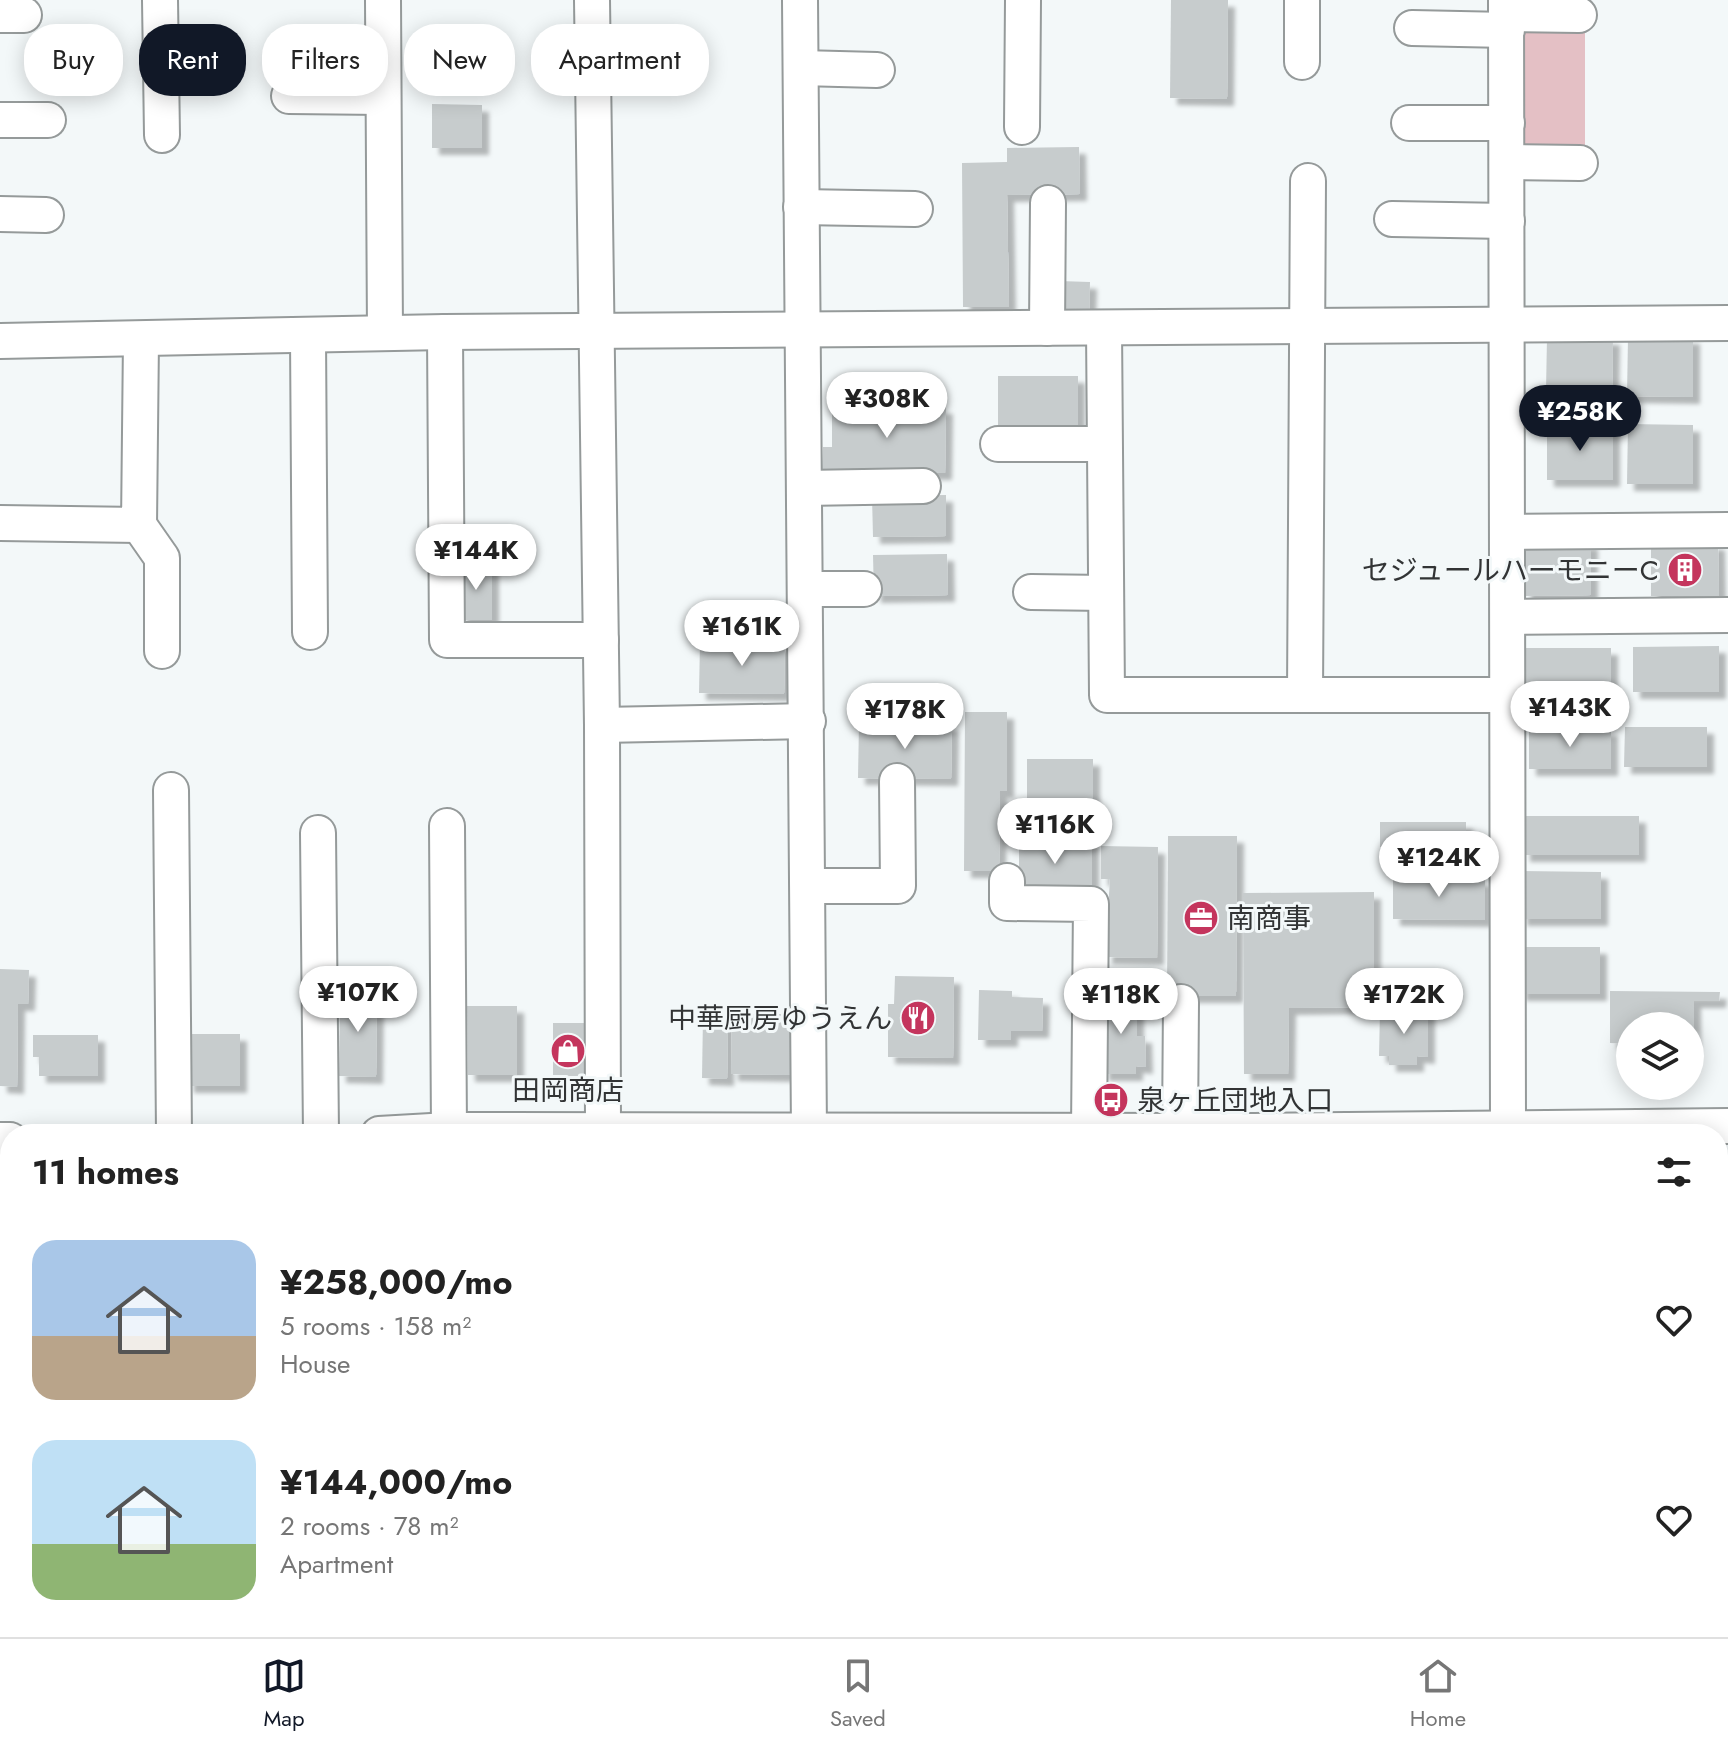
<!DOCTYPE html>
<html lang="en">
<head>
<meta charset="utf-8">
<style>
	:root { --surface:#fff; --page:#f2f2f2; --text:#222; --muted:#767676; --line:#e0e0e0; --accent:#111827 }
	body { margin:0; font-family:Jost,"Noto Sans JP",sans-serif; background:var(--page); color:var(--text); height:100vh; display:flex; flex-direction:column; font-size:30px; white-space:nowrap }
	* { box-sizing:border-box; margin:0 }
	p { font-size:26px; color:var(--muted) }
	.icon { flex:none; width:44px; height:44px; fill:none; stroke:currentColor; stroke-width:2; stroke-linecap:round; stroke-linejoin:round }
	.map { position:relative; flex:1; overflow:hidden }
	.details { position:absolute; left:0px; top:1124px; width:1728px; height:514px; display:flex; flex-direction:column; background:var(--surface); border-radius:32px 32px 0 0; box-shadow:0 4px 20px #0003 }
	.details>* { flex:none }
	.guide { position:absolute; left:24px; top:24px; width:800px; height:72px; display:flex; gap:16px }
	.tools { position:absolute; left:1616px; top:1012px; display:grid; gap:16px }
	.tools a { display:grid; place-items:center; width:88px; height:88px; border-radius:50%; background:var(--surface); box-shadow:0 4px 20px #0003; font-size:40px }
	.price { position:absolute; translate:-50% -68px; padding:0 18px; border-radius:28px; background:#fff; color:#222; font-size:26px; line-height:52px; filter:drop-shadow(0 2px 4px #0008) }
	.price::after { content:''; position:absolute; left:50%; top:48px; width:24px; height:18px; margin-left:-12px; background:inherit; clip-path:polygon(0 0,100% 0,50% 100%) }
	.price.current { background:var(--accent); color:#fff }
	ul { padding:0; list-style:none }
	li { display:flex; align-items:center; gap:24px; height:200px; padding:0 32px }
	li span { display:grid; place-items:center; flex:none; width:224px; height:160px; border-radius:24px; color:#555 }
	li>.icon { margin-inline-start:auto }
	span .icon { width:96px; height:96px; fill:#fffc; stroke-width:1 }
	li b { font-size:34px }
	h2 { display:flex; justify-content:space-between; align-items:center; height:96px; padding:0 32px; font-size:34px }
	.pill { padding:0 28px; border-radius:32px; background:var(--surface); box-shadow:0 4px 20px #0003; font-size:28px; line-height:72px }
	.pill.current { background:var(--accent); color:#fff }
	.menu { display:flex; justify-content:space-around; align-items:center; height:112px; border-top:2px solid var(--line); background:var(--surface); font-size:22px; color:var(--muted) }
	.menu a { display:grid; justify-items:center; gap:4px }
	.menu .current { color:var(--accent) }
	.map>svg:first-child { display:block }
	.green { fill:#e4c0c5 }
	.building { fill:#c7cccd; filter:url(#shadow) }
	.lines { fill:none; stroke-linecap:round; stroke-linejoin:round }
	.minor-casing { stroke:#959a9a; stroke-width:38 }
	.minor { stroke:#fff; stroke-width:34 }
	.labels { text-anchor:middle; dominant-baseline:central; stroke-width:6; stroke-linejoin:round; paint-order:stroke }
	.poi-label { font-size:28px; fill:#323435; stroke:#f3f8f9; text-anchor:end }
</style>
</head>
<body>
<div class="map">
<svg width="1728" height="1637" viewBox="0 0 1728 1637">
	<defs>
		<filter id="shadow"><feDropShadow dx="7" dy="7" stdDeviation="2" flood-color="#0004"/></filter>
	</defs>
	<rect width="100%" height="100%" fill="#f3f8f9"/>
	<path class="green" d="M1585,25V150L1524,149L1518,141V31Z"/>
	<g class="building">
		<path d="M1171,0H1228L1227,99L1170,98Z"/>
		<path d="M422,39L484,41L483,81L422,80Z"/>
		<path d="M432,104L482,105V148H432Z"/>
		<path d="M1079,147L1080,194L1007,195L1009,307H963L962,163L1007,162V148Z"/>
		<path d="M1059,281L1090,282L1089,314H1058Z"/>
		<path d="M1547,337L1613,338L1612,392L1546,391Z"/>
		<path d="M1628,337H1693V397L1627,396Z"/>
		<rect x="998" y="376" width="80" height="49"/>
		<path d="M832,406L946,407L945,473L822,472L823,447H832Z"/>
		<path d="M1628,424L1693,425V484H1627Z"/>
		<rect x="1547" y="426" width="66" height="54"/>
		<path d="M946,495V536L873,537L872,496Z"/>
		<path d="M1591,542V595L1524,596V543Z"/>
		<path d="M1651,543H1718L1719,596H1651Z"/>
		<path d="M947,554L948,595L874,596L873,555Z"/>
		<rect x="460" y="563" width="32" height="57"/>
		<path d="M700,642L785,644L784,694L699,693Z"/>
		<path d="M1719,646V692H1633V647Z"/>
		<rect x="1525" y="648" width="86" height="45"/>
		<path d="M965,712H1007V791H1000L999,871H964Z"/>
		<path d="M859,723L952,724L951,779L858,778Z"/>
		<path d="M1625,727H1707V767H1624Z"/>
		<rect x="1529" y="729" width="82" height="40"/>
		<path d="M1027,759H1093V822L1027,823Z"/>
		<rect x="1523" y="816" width="116" height="39"/>
		<path d="M1380,822H1466V848L1380,847Z"/>
		<path d="M1168,836H1237L1236,996H1167Z"/>
		<path d="M1019,839L1092,840V893H1019Z"/>
		<path d="M1101,846L1158,847L1157,958L1105,957L1110,879H1101Z"/>
		<path d="M1520,871L1601,872V919H1520Z"/>
		<path d="M1393,878L1485,879V920L1393,919Z"/>
		<path d="M1374,892V1007L1289,1008L1288,1074H1244L1243,893Z"/>
		<rect x="1519" y="947" width="81" height="47"/>
		<path d="M0,969L29,970L28,1004H18L17,1087L0,1086Z"/>
		<path d="M895,976L954,977L953,1058L888,1057V1004H894Z"/>
		<path d="M340,990L377,991L376,1077L339,1076Z"/>
		<path d="M979,990L1012,991V997L1043,998L1042,1031H1011V1040H978Z"/>
		<path d="M1610,991L1720,992L1719,1001H1694V1045H1690V1026H1630V1044L1610,1043Z"/>
		<path d="M1102,996H1137V1036H1145L1146,1067L1136,1066V1074H1102Z"/>
		<path d="M467,1006H517V1075H468Z"/>
		<path d="M1380,1010H1428V1057L1417,1056V1065H1389V1056H1379Z"/>
		<path d="M732,1014H791L790,1075L731,1074Z"/>
		<path d="M703,1016H728L727,1079L702,1078Z"/>
		<rect x="553" y="1023" width="31" height="57"/>
		<rect x="187" y="1034" width="53" height="52"/>
		<path d="M33,1035H98V1076H39V1057H33Z"/>
		<rect x="1014" y="1628" width="218" height="9"/>
	</g>
	<g class="lines">
		<defs>
			<g id="minor">
				<path d="M160,0L162,135"/>
				<path d="M383,0L385,333"/>
				<path d="M592,0L602,725L603,1132"/>
				<path d="M800,0L809,1132"/>
				<path d="M1506,0L1508,1129"/>
				<path d="M1506,14L1579,15"/>
				<path d="M0,15H24"/>
				<path d="M1412,28L1507,30"/>
				<path d="M1302,62V0"/>
				<path d="M801,68L877,70"/>
				<path d="M289,96L383,97"/>
				<path d="M0,120H48"/>
				<path d="M1409,123H1507"/>
				<path d="M1022,127L1023,0"/>
				<path d="M1507,162L1580,163"/>
				<path d="M801,207L915,209"/>
				<path d="M0,214L46,215"/>
				<path d="M1392,219L1507,221"/>
				<path d="M1047,328L1048,203"/>
				<path d="M1104,328L1107,695H1508"/>
				<path d="M445,332L447,640H601"/>
				<path d="M308,337L310,632"/>
				<path d="M0,341L445,332L1728,323"/>
				<path d="M998,444H1104"/>
				<path d="M804,488L923,486"/>
				<path d="M0,523L139,525L141,339"/>
				<path d="M139,525L162,558V651"/>
				<path d="M1508,532L1728,530"/>
				<path d="M805,589H864"/>
				<path d="M1031,592L1106,593"/>
				<path d="M1508,617L1728,615"/>
				<path d="M1305,695L1308,181"/>
				<path d="M602,725L808,721"/>
				<path d="M171,790L174,1134"/>
				<path d="M447,826L449,1130"/>
				<path d="M318,833L321,1134"/>
				<path d="M1007,881V903L1091,904L1089,1131"/>
				<path d="M809,886H898L897,781"/>
				<path d="M1180,1131L1181,1002"/>
				<path d="M379,1134L449,1130L1254,1131L1728,1126"/>
				<path d="M0,1140H10"/>
				<path d="M0,1627H10"/>
				<path d="M321,1628V1637"/>
				<path d="M845,1628L846,1637"/>
				<path d="M1260,1628V1637"/>
				<path d="M1490,1628V1637"/>
				<path d="M941,1637V1628"/>
			</g>
		</defs>
		<use href="#minor" class="minor-casing"/>
		<use href="#minor" class="minor"/>
	</g>
	<defs>
		<symbol id="building-disc" viewBox="-11 -11 22 22"><circle r="9.5" fill="#c4355d" stroke="#f3f8f9"/><path d="M-4-6H4V6H1V3H-1V6H-4ZM-2.5-4.3h1.7v1.8h-1.7ZM.8-4.3h1.7v1.8H.8ZM-2.5-1h1.7V.8h-1.7ZM.8-1h1.7V.8H.8Z" fill="#fff"/></symbol>
		<symbol id="office-disc" viewBox="-11 -11 22 22"><circle r="9.5" fill="#c4355d" stroke="#f3f8f9"/><path d="M-6-3h4V-5.5h4V-3h4V5H-6ZM-1-4.5V-3h2v-1.5ZM-6 0V1H6V0Z" fill="#fff"/></symbol>
		<symbol id="restaurant-disc" viewBox="-11 -11 22 22"><circle r="9.5" fill="#c4355d" stroke="#f3f8f9"/><path d="M-5-6h1v4h1v-4h1v4h1v-4h1v5L-1.5 .5V6h-2V.5L-5-1ZM5-6V6H3V1.5H1.5Q1.5-4 5-6Z" fill="#fff"/></symbol>
		<symbol id="shop-disc" viewBox="-11 -11 22 22"><circle r="9.5" fill="#c4355d" stroke="#f3f8f9"/><path d="M-5-2.5h2.3a2.7 3.5 0 0 1 5.4 0H5L5.5 6h-11ZM-1.5-2.5h3a1.5 2.3 0 0 0-3 0Z" fill="#fff"/></symbol>
		<symbol id="bus-disc" viewBox="-11 -11 22 22"><circle r="9.5" fill="#c4355d" stroke="#f3f8f9"/><path d="M-5-6H5V4H4V6H2V4H-2V6H-4V4H-5ZM-3.5-4V0h7V-4ZM-3.5 1.2v1.5H-2V1.2ZM2 1.2v1.5H3.5V1.2Z" fill="#fff"/></symbol>
	</defs>
	<g fill-rule="evenodd">
		<use href="#building-disc" x="1665" y="550" width="40" height="40"/>
		<use href="#office-disc" x="1181" y="898" width="40" height="40"/>
		<use href="#restaurant-disc" x="898" y="998" width="40" height="40"/>
		<use href="#shop-disc" x="548" y="1031" width="40" height="40"/>
		<use href="#bus-disc" x="1091" y="1080" width="40" height="40"/>
	</g>
	<g class="labels">
		<g class="poi-label">
			<text x="1659" y="570">セジュールハーモニーC</text>
			<text x="1227" y="918" text-anchor="start">南商事</text>
			<text x="892" y="1018">中華厨房ゆうえん</text>
			<text x="568" y="1090" text-anchor="middle">田岡商店</text>
			<text x="1137" y="1100" text-anchor="start">泉ヶ丘団地入口</text>
		</g>
	</g>
</svg>
<div class="tools">
<a><svg class="icon" aria-label="layers" viewBox="0 0 24 24"><path d="M12 4l9 5-9 5-9-5zM3 14l9 5 9-5"/></svg></a>
</div>
<b class="price" style="left:887px;top:440px">¥308K</b>
<b class="price current" style="left:1580px;top:453px">¥258K</b>
<b class="price" style="left:476px;top:592px">¥144K</b>
<b class="price" style="left:742px;top:668px">¥161K</b>
<b class="price" style="left:1570px;top:749px">¥143K</b>
<b class="price" style="left:905px;top:751px">¥178K</b>
<b class="price" style="left:1055px;top:866px">¥116K</b>
<b class="price" style="left:1439px;top:899px">¥124K</b>
<b class="price" style="left:358px;top:1034px">¥107K</b>
<b class="price" style="left:1121px;top:1036px">¥118K</b>
<b class="price" style="left:1404px;top:1036px">¥172K</b>
<div class="guide">
<a class="pill">Buy</a>
<a class="pill current">Rent</a>
<a class="pill">Filters</a>
<a class="pill">New</a>
<a class="pill">Apartment</a>
</div>
<section class="details">
<h2>11 homes<svg class="icon" aria-label="filters" viewBox="0 0 24 24"><path d="M4 7h16M4 17h16"/><circle cx="9" cy="7" r="2"/><circle cx="15" cy="17" r="2"/></svg></h2>
<ul>
<li><span style="background:linear-gradient(#a9c7e8 60%,#b9a48a 0)"><svg class="icon" aria-label="home" viewBox="0 0 24 24"><path d="M3 11l9-7 9 7M6 9v11h12V9"/></svg></span><div><b>¥258,000/mo</b><p>5 rooms · 158 m²</p><p>House</p></div><svg class="icon" aria-label="heart" viewBox="0 0 24 24"><path d="M12 20l-8-8c-3-5 5-10 8-4 3-6 11-1 8 4z"/></svg></li>
<li><span style="background:linear-gradient(#bfe0f5 65%,#8fb573 0)"><svg class="icon" aria-label="home" viewBox="0 0 24 24"><path d="M3 11l9-7 9 7M6 9v11h12V9"/></svg></span><div><b>¥144,000/mo</b><p>2 rooms · 78 m²</p><p>Apartment</p></div><svg class="icon" aria-label="heart" viewBox="0 0 24 24"><path d="M12 20l-8-8c-3-5 5-10 8-4 3-6 11-1 8 4z"/></svg></li>
</ul>
</section>
</div>
<nav class="menu">
<a class="current"><svg class="icon" aria-label="map" viewBox="0 0 24 24"><path d="M3 6l6-2 6 2 6-2v14l-6 2-6-2-6 2zM9 4v14M15 6v14"/></svg>Map</a>
<a><svg class="icon" aria-label="saved" viewBox="0 0 24 24"><path d="M7 4h10v16l-5-4-5 4z"/></svg>Saved</a>
<a><svg class="icon" aria-label="home" viewBox="0 0 24 24"><path d="M3 11l9-7 9 7M6 9v11h12V9"/></svg>Home</a>
</nav>
</body>
</html>
